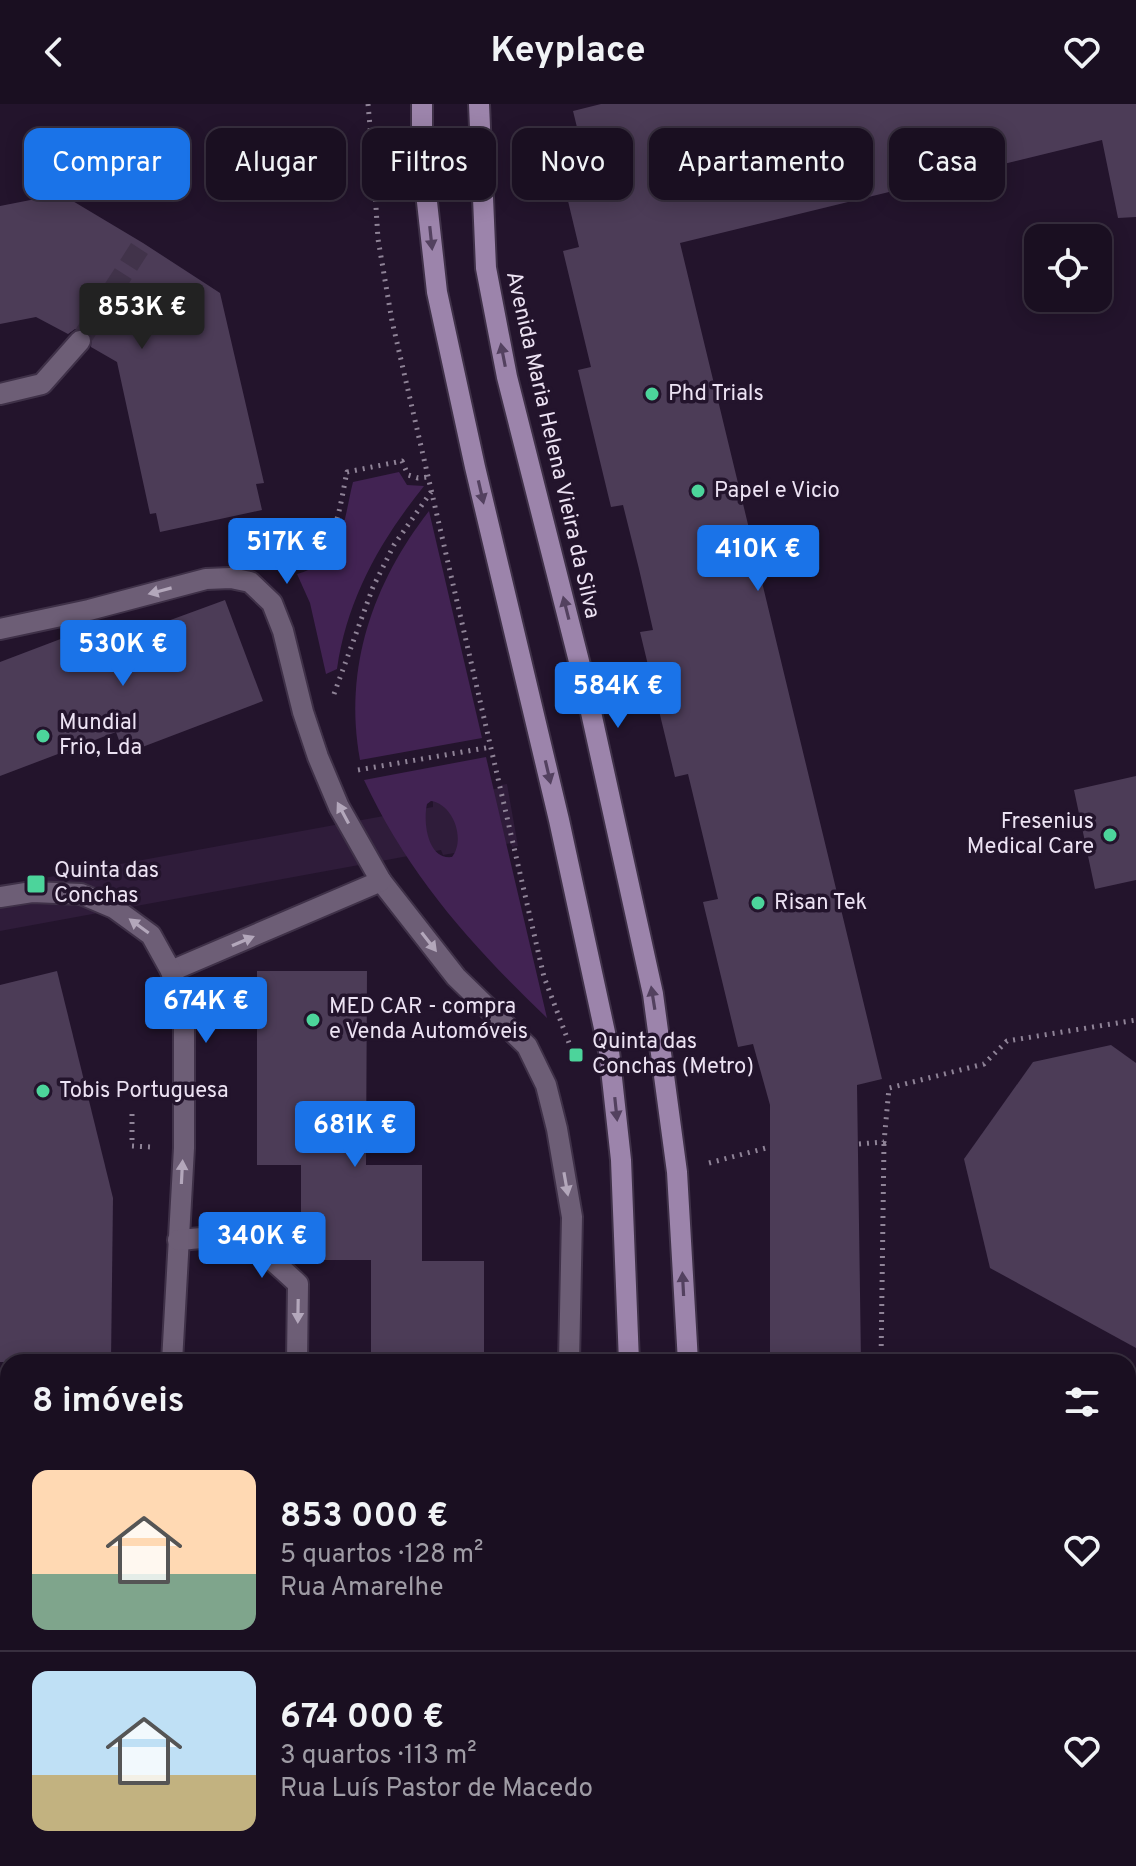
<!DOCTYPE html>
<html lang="pt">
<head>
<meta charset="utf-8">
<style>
	:root { --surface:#1a0f21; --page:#271d2e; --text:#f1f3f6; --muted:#9f9ca5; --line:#382f3f; --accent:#1a73e8 }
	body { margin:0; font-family:Overpass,sans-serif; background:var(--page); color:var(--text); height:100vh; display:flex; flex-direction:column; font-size:30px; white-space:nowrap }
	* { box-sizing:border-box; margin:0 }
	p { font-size:26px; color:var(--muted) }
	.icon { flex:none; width:44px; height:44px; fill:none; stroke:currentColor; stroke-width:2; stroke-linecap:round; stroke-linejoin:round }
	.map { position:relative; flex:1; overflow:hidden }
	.panel { position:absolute; left:0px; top:1250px; width:1136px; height:512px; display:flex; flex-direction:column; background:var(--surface); border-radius:24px 24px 0 0; box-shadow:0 4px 20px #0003,0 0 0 2px var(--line) }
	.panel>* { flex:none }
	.top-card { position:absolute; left:24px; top:24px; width:1088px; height:72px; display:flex; gap:16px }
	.fabs { position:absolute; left:1024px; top:120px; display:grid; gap:16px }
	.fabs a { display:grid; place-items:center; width:88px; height:88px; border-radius:16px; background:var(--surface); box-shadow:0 4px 20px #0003,0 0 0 2px var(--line); font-size:40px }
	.price { position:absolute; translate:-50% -68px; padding:0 18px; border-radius:8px; background:var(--accent); color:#fff; font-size:26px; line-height:52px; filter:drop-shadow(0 2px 4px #0008) }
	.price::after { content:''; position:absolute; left:50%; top:48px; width:24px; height:18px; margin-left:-12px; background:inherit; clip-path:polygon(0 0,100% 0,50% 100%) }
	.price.selected { background:#222; color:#fff }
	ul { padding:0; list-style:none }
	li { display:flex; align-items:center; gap:24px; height:200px; padding:0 32px }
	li+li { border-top:2px solid var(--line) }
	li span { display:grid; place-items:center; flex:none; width:224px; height:160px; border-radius:16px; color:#555 }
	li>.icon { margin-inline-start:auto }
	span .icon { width:96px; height:96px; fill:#fffc; stroke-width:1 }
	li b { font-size:34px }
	h2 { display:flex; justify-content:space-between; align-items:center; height:96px; padding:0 32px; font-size:34px }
	.tag { padding:0 28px; border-radius:16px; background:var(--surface); box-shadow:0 4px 20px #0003,0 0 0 2px var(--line); font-size:28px; line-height:72px }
	.tag.selected { background:var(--accent); color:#fff }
	header { display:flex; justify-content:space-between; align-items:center; height:104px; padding:0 32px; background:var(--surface); font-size:36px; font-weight:700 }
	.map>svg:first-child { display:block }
	.built { fill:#2f1c3a }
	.grass { fill:#422353; fill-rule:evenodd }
	.park { fill:url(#park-dots) }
	.building { fill:#4c3c57 }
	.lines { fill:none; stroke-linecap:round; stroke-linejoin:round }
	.street-tunnel { stroke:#41334a; stroke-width:20; stroke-dasharray:20 10; stroke-linecap:butt }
	.lane-casing { stroke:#3f3148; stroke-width:24 }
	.street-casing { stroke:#3f3148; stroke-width:24 }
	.secondary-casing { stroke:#3f3148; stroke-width:24 }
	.path { stroke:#8f8397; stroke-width:5; stroke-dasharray:2 6; stroke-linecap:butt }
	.lane { stroke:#6d5e76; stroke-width:20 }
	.street { stroke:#6d5e76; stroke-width:20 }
	.secondary { stroke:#9c84ab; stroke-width:20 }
	.oneway { fill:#53415f }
	.oneway2 { fill:#b3a7bb }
	.poi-dot { fill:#4cd49b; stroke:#23142c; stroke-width:3 }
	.labels { text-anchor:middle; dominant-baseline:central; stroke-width:7; stroke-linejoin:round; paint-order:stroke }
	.poi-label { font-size:22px; fill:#ece2f3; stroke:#23142c; text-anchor:start }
	.street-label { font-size:22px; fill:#ece2f3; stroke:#23142c }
</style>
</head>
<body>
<header><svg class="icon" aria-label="back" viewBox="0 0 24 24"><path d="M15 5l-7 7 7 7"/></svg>Keyplace<svg class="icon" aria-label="heart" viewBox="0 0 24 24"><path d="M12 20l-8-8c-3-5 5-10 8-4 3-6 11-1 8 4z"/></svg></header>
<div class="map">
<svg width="1136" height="1762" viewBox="0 0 1136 1762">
	<defs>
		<pattern id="park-dots" width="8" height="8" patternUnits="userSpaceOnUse" patternTransform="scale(2)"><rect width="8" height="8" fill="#422353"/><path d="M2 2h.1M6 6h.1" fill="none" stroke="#5d436c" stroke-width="1.8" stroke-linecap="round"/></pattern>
	</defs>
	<rect width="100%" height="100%" fill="#23142c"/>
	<path class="built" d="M507,680L518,742L512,743L511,739L443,751L441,746L0,827V782L433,703V695L501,684V681Z"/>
	<g class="grass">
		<path d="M399,368L407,381L424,382C380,437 347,495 337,565L326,570L310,499L297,470C344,457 343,418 353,378Z"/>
		<path d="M429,407L482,634L360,656C343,564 373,479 429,407Z"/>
		<path d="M486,653L547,914C472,842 408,771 364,676ZM431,697C453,700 466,735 452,753C427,756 423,717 427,700Z"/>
	</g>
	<path class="park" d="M433,1754H520V1762H434Z"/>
	<g class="building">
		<path d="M601,0H1136V113L1118,114L1102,36L680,139L882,975L857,981L861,1258H770V1001L753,940L738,943L703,798L718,795L688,670L675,673L640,528L653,526L639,465L623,401L611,403L578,266L591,263L563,147L579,143L568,97L582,94L573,58L585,56L573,7Z"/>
		<path d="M61,90L143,139L220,189L264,379L256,380L262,406L160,428L156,409L150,410L117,258L91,243L92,232L83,225H75L68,230L36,213L0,220V102Z"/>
		<path d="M225,496L263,597L124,650L116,628L0,672V558L79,528L86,547Z"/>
		<path d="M1136,672V776L1095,785L1074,686Z"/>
		<path d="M57,867L113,1094L111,1258H0V881Z"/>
		<path d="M257,867H367L366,1061H422V1157H484V1258H371V1156H301V1061H257Z"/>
		<path d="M1111,941L1136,959V1244L990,1164L964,1055L1033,958Z"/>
	</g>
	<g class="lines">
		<path class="street-tunnel" d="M80,237L143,139"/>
		<defs>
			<path id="lane" d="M381,777L456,873L527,942L546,981L557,1025L572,1113L569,1258"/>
			<g id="street">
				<path d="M0,290L42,280L80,237"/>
				<path d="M0,525L89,506L206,475L231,474L250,478L272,499L283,527L303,608L318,653L339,703L381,777L171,867"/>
				<path d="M0,793L32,788L81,790L114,804L151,831L171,867L184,909V1044L172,1258"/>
				<path d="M178,1136C193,1135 208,1133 223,1133C252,1135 278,1161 298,1180L297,1258"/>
				<path d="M1128,1449L1136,1447"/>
				<path d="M0,1731L8,1727"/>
			</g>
			<g id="secondary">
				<path d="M422,0V53L437,188L475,363L559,716L609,947L621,1056L629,1258"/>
				<path d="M479,0L486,164L507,273L585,581L653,890L677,1068L688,1258"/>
				<path d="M590,1762L592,1754"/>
				<path d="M653,1762L654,1754"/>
			</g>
		</defs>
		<use href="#lane" class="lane-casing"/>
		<use href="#street" class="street-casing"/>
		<use href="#secondary" class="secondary-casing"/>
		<g class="path">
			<path d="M368,0L373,56L387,55"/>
			<path d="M373,56L378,135L392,217L544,873L569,939"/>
			<path d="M282,458C334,473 339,404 347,368L402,357L408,371L418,374L428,373"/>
			<path d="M334,590L373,483L394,441L431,388"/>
			<path d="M358,666L491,643"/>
			<path d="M132,1010V1042L151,1043"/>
			<path d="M859,1040L884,1038L889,984L984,960L1007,937L1136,916"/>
			<path d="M709,1059L770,1043"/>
			<path d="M881,1258L884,1038"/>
		</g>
		<use href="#lane" class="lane"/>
		<use href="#street" class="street"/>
		<use href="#secondary" class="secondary"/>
	</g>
	<defs><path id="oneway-solid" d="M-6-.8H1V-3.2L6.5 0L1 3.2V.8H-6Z" transform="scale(2)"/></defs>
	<g class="oneway">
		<use href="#oneway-solid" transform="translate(431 134) rotate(84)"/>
		<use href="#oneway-solid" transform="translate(503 251) rotate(-101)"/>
		<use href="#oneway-solid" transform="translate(481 388) rotate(77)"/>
		<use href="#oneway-solid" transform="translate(566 504) rotate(-104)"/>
		<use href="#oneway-solid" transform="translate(548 668) rotate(77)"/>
		<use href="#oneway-solid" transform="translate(653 894) rotate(-99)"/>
		<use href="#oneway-solid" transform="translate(616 1005) rotate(84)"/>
		<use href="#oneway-solid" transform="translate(683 1180) rotate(-93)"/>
	</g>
	<g class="oneway2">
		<use href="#oneway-solid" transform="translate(160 487) rotate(165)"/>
		<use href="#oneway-solid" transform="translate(343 709) rotate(-118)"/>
		<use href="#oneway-solid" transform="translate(139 822) rotate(-144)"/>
		<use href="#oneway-solid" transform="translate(243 837) rotate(-23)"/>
		<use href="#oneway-solid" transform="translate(429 838) rotate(52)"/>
		<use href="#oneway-solid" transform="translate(182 1068) rotate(-87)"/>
		<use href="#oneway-solid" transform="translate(566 1080) rotate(80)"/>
		<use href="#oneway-solid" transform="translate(298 1207) rotate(91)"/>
	</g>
	<g class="poi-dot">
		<circle cx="652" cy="290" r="8"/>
		<circle cx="698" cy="387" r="8"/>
		<circle cx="43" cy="632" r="8"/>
		<circle cx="1110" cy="731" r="8"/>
		<rect x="26" y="770" width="20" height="20" rx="4"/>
		<circle cx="758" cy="799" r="8"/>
		<circle cx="313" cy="916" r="8"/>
		<rect x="568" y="943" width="16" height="16" rx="4"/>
		<circle cx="43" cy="987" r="8"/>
	</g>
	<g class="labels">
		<g class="poi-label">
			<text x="668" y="290">Phd Trials</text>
			<text x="714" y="387">Papel e Vicio</text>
			<text x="59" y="619">Mundial<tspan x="59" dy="25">Frio, Lda</tspan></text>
			<text x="1094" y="718" text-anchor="end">Fresenius<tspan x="1094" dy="25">Medical Care</tspan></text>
			<text x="54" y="767">Quinta das<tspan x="54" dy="25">Conchas</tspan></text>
			<text x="774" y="799">Risan Tek</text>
			<text x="329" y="903">MED CAR - compra<tspan x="329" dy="25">e Venda Automóveis</tspan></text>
			<text x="592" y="938">Quinta das<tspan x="592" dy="25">Conchas (Metro)</tspan></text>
			<text x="59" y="987">Tobis Portuguesa</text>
		</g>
		<g class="street-label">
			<text transform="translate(552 341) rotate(77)">Avenida Maria Helena Vieira da Silva</text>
		</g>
	</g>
</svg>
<div class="fabs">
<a><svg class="icon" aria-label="locate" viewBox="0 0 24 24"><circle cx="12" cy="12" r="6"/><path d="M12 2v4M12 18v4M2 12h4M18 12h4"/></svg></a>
</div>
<b class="price selected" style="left:142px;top:247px">853K €</b>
<b class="price" style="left:287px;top:482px">517K €</b>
<b class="price" style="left:758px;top:489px">410K €</b>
<b class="price" style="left:123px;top:584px">530K €</b>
<b class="price" style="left:618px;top:626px">584K €</b>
<b class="price" style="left:206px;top:941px">674K €</b>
<b class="price" style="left:355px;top:1065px">681K €</b>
<b class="price" style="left:262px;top:1176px">340K €</b>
<div class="top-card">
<a class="tag selected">Comprar</a>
<a class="tag">Alugar</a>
<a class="tag">Filtros</a>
<a class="tag">Novo</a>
<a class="tag">Apartamento</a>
<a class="tag">Casa</a>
</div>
<section class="panel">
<h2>8 imóveis<svg class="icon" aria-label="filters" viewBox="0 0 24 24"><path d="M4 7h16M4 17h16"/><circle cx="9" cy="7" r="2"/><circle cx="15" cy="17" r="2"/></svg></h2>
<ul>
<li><span style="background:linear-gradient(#ffd9b3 65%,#7fa58c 0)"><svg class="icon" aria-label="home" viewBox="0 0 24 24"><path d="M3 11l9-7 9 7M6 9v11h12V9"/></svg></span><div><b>853 000 €</b><p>5 quartos · 128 m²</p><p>Rua Amarelhe</p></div><svg class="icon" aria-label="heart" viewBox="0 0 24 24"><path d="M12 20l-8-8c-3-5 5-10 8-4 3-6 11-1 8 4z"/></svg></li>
<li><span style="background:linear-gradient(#bfe0f5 65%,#c2b280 0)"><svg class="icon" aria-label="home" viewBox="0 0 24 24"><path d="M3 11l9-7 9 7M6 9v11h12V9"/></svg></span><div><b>674 000 €</b><p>3 quartos · 113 m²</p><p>Rua Luís Pastor de Macedo</p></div><svg class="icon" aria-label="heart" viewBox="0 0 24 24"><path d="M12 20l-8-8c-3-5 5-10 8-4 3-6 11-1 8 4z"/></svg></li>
</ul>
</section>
</div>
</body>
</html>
